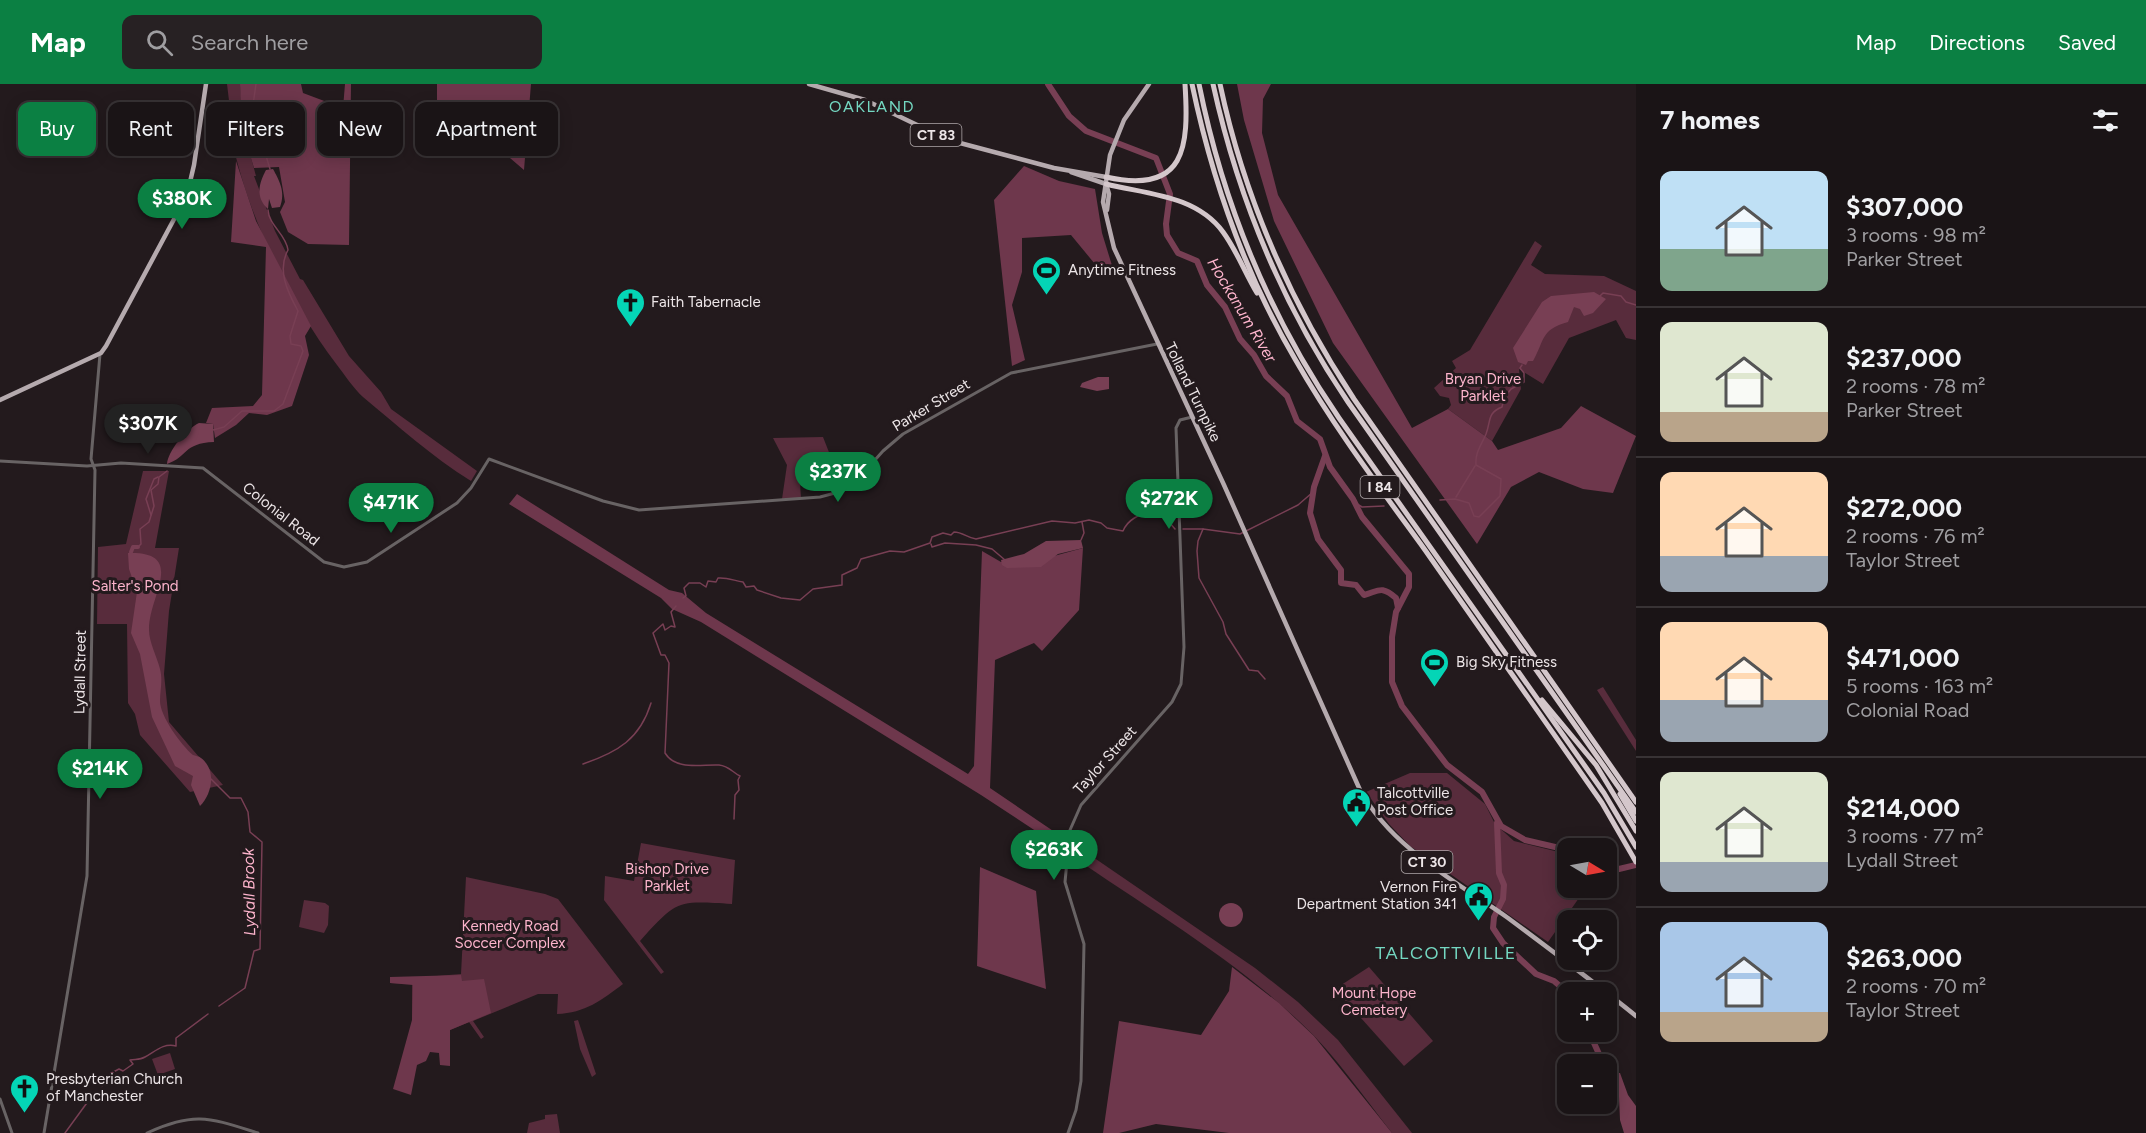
<!DOCTYPE html>
<html lang="en">
<head>
<meta charset="utf-8">
<style>
	:root { --surface:#1a1416; --page:#272123; --text:#f1f3f6; --muted:#9f9ea1; --line:#383335; --accent:#0b8043 }
	body { margin:0; font-family:Figtree,sans-serif; background:var(--page); color:var(--text); height:100vh; display:flex; flex-direction:column; font-size:22px; white-space:nowrap }
	* { box-sizing:border-box; margin:0 }
	p { font-size:20px; color:var(--muted) }
	.icon { flex:none; width:33px; height:33px; fill:none; stroke:currentColor; stroke-width:2; stroke-linecap:round; stroke-linejoin:round }
	.map { position:relative; flex:1; overflow:hidden }
	.panel { display:flex; flex-direction:column; background:var(--surface); width:510px }
	.panel>* { flex:none }
	.top-card { position:absolute; left:18px; top:18px; width:570px; height:54px; display:flex; gap:12px }
	.needle { width:39px; rotate:100deg }
	.tools { position:absolute; left:1557px; top:754px; display:grid; gap:12px }
	.tools a { display:grid; place-items:center; width:60px; height:60px; border-radius:12px; background:var(--surface); box-shadow:0 3px 15px #0003,0 0 0 2px var(--line); font-size:30px }
	.price { position:absolute; translate:-50% -51px; padding:0 14px; border-radius:21px; background:var(--accent); color:#fff; font-size:20px; line-height:39px; filter:drop-shadow(0 2px 3px #0008) }
	.price::after { content:''; position:absolute; left:50%; top:36px; width:18px; height:14px; margin-left:-9px; background:inherit; clip-path:polygon(0 0,100% 0,50% 100%) }
	.price.active { background:#222; color:#fff }
	ul { padding:0; list-style:none }
	li { display:flex; align-items:center; gap:18px; height:150px; padding:0 24px }
	li+li { border-top:2px solid var(--line) }
	li span { display:grid; place-items:center; flex:none; width:168px; height:120px; border-radius:12px; color:#555 }
	li>.icon { margin-inline-start:auto }
	span .icon { width:72px; height:72px; fill:#fffc; stroke-width:1 }
	li b { font-size:26px }
	h2 { display:flex; justify-content:space-between; align-items:center; height:72px; padding:0 24px; font-size:26px }
	.chip { padding:0 21px; border-radius:12px; background:var(--surface); box-shadow:0 3px 15px #0003,0 0 0 2px var(--line); font-size:21px; line-height:54px }
	.chip.active { background:var(--accent); color:#fff }
	header { display:flex; align-items:center; gap:36px; box-sizing:border-box; height:84px; padding:0 30px; background:var(--accent); color:#fff }
	header strong { font-size:28px }
	nav { display:flex; gap:33px; margin-inline-start:auto; font-size:21px }
	.search { width:420px; height:54px; background:var(--page); display:flex; align-items:center; gap:15px; box-sizing:border-box; padding:0 21px; border-radius:12px; color:var(--muted); font-size:22px }
	main { display:flex; flex:1; min-height:0 }
	.map>svg:first-child { display:block }
	.green { fill:#582c3c }
	.forest { fill:#6e374c }
	.water { fill:#783f54 }
	.lines { fill:none; stroke-linecap:round; stroke-linejoin:round }
	.stream { stroke:#783f54; stroke-width:1.5 }
	.canal { stroke:#783f54; stroke-width:4 }
	.river { stroke:#783f54; stroke-width:6 }
	.minor { stroke:#686364; stroke-width:3 }
	.major { stroke:#b5aaae; stroke-width:4.5 }
	.highway { stroke:#d4c7cb; stroke-width:5 }
	.labels { text-anchor:middle; dominant-baseline:central; stroke-width:6; stroke-linejoin:round; paint-order:stroke }
	.shield { fill:#231a1d; stroke:#b0a8aa; stroke-width:1.5 }
	.shield-label { font-size:14px; font-weight:bold; fill:#ece5e7 }
	.poi-label { font-size:15px; fill:#ece5e7; stroke:#231a1d; text-anchor:start }
	.park-label { font-size:15px; fill:#fdb4cc; stroke:#231a1d }
	.street-label { font-size:15px; fill:#ece5e7; stroke:#231a1d }
	.neighbourhood-label { font-size:16px; letter-spacing:1.5px; fill:#74d8c2; stroke:#231a1d }
	.water-label { font-size:16px; font-style:italic; fill:#fdb4cc; stroke:#231a1d }
	.quarter-label { font-size:18px; letter-spacing:1.5px; fill:#74d8c2; stroke:#231a1d }
</style>
</head>
<body>
<header>
<strong>Map</strong>
<div class="search"><svg class="icon" aria-label="search" viewBox="0 0 24 24"><circle cx="10" cy="10" r="6"/><path d="M15 15l6 6"/></svg>Search here</div>
<nav><a>Map</a><a>Directions</a><a>Saved</a></nav>
</header>
<main>
<div class="map">
<svg width="1636" height="1049" viewBox="0 0 1636 1049">
	<rect width="100%" height="100%" fill="#231a1d"/>
	<g class="green">
		<path d="M227,0H240L244,48L256,92H254L275,147L300,195L303,196L349,272L381,308L391,325L477,387L471,397C431,372 398,342 363,313C353,304 345,291 337,281C289,218 246,128 231,51L233,50Z"/>
		<path d="M1535,157L1542,162L1531,181L1545,190L1604,192L1636,207V256L1626,254L1616,236L1569,254L1543,300L1519,285L1521,305L1492,357L1448,325L1451,321L1449,314L1440,312L1434,304L1456,284L1452,277L1470,266Z"/>
		<path d="M823,353L834,381L800,399L801,414L782,415L787,381L773,354Z"/>
		<path d="M143,387H169L155,464H179L169,527L164,590L169,638L223,701L190,708L140,651L135,630L128,619L127,540H97L98,463L126,460Z"/>
		<path d="M1603,603L1636,656V667L1597,606Z"/>
		<path d="M1410,689H1447L1485,720L1495,740L1514,757L1567,770L1568,804H1586L1548,858L1410,762L1389,740L1366,708Z"/>
		<path d="M1071,758L1255,884L1298,918L1338,956L1412,1049H1392C1363,1012 1336,972 1302,940C1233,874 1147,824 1069,770Z"/>
		<path d="M641,759L735,776L732,820C677,817 678,815 640,857L664,888L661,890L604,816L605,792L634,797Z"/>
		<path d="M466,793L545,810L558,815L623,900C602,916 585,929 557,930L558,910H538L473,937L484,953L481,955L469,938L450,946L412,936V900L390,899V893L412,894L461,890Z"/>
		<path d="M304,816L325,819L329,822L328,841L324,849L299,843Z"/>
		<path d="M1369,883L1433,957L1404,982L1335,905Z"/>
		<path d="M578,936L596,990L592,993L580,965L574,937Z"/>
		<path d="M170,969L175,985L158,991L152,975Z"/>
		<path d="M557,1030L560,1049H527L529,1039L545,1035V1031Z"/>
	</g>
	<g class="forest">
		<path d="M240,0H301L303,9L343,24L345,0H351L349,161L308,160L288,148L280,128L285,118L279,83L254,84C245,56 241,29 240,0Z"/>
		<path d="M437,0H531L524,86L510,74L513,32L437,22Z"/>
		<path d="M1237,0H1271L1263,15L1262,49L1278,111L1412,344L1448,325L1492,357L1498,366L1561,344L1581,322L1636,352L1613,409L1583,405L1539,388L1511,403L1477,460L1333,259L1274,137L1244,36Z"/>
		<path d="M236,77L256,137L311,242L305,252L309,271L292,322L267,331L249,329L236,341L215,354L213,340L206,339L212,324L253,322L262,311L266,163L231,158Z"/>
		<path d="M1024,82L1059,97L1095,105L1102,149L1114,188L1104,191L1071,151L1022,154V188L1012,221L1025,276L1012,282L994,116Z"/>
		<path d="M517,410L669,506L682,509L706,529L968,690L974,682L982,467L1001,478L1054,472L1083,464L1079,526L1042,567L1034,559L995,576L990,704L1065,755L1063,765L981,711L701,538L672,525L661,514L509,420Z"/>
		<path d="M980,783L1036,807L1046,905L977,882Z"/>
		<path d="M1232,883L1279,919L1314,952L1392,1049H1229L1156,1040L1119,1049H1103L1119,937L1201,951L1229,907Z"/>
		<path d="M461,891L462,897L484,895L491,929L450,946V982L440,981L439,969L430,968L426,977L417,981L411,1011L393,1005L412,936L413,901L390,899V893Z"/>
	</g>
	<g class="water">
		<path d="M273,85C279,96 286,108 280,123L272,124L269,115L268,125C255,113 259,99 266,86Z"/>
		<path d="M1594,208L1606,215L1593,229L1584,232L1580,225L1574,223L1568,238C1540,246 1545,256 1533,277H1528L1526,281L1518,278L1513,264L1542,218L1551,212Z"/>
		<path d="M1098,293H1109V305L1097,307L1080,303L1082,299Z"/>
		<path d="M199,339L213,340L214,358C183,359 188,373 167,380C168,367 186,345 199,339Z"/>
		<path d="M1081,456L1083,464L1058,470L1041,483L1007,484L1002,481L1001,476L1024,470L1046,457Z"/>
		<path d="M128,469C188,467 148,513 149,546C149,558 157,573 160,585C163,597 160,606 160,617C160,632 181,661 193,671C195,672 199,672 201,674C217,686 212,710 200,722L191,701L193,692L175,682L152,633L140,570L131,549L137,508L129,485Z"/>
		<circle cx="1231" cy="831" r="12"/>
		<path d="M1616,989H1620L1628,1011L1636,1022V1049H1624L1620,1036L1619,1013L1607,1009V995Z"/>
	</g>
	<g class="lines">
		<g class="stream">
			<path d="M256,0L251,35L260,52L270,85"/>
			<path d="M1600,212L1603,209L1621,212L1626,218L1636,221"/>
			<path d="M213,346L224,343L242,327H274L283,320L303,267L301,262L291,260L290,252L298,227C287,207 277,186 288,166C286,150 269,142 268,126"/>
			<path d="M1456,413L1475,382"/>
			<path d="M1440,416L1455,415L1469,419L1474,432L1479,433L1500,412L1501,395L1476,381C1475,368 1481,362 1486,350C1491,337 1487,329 1502,323L1504,314L1511,305L1524,298V289L1520,284L1522,281"/>
			<path d="M1354,418L1362,423L1384,422"/>
			<path d="M151,431L146,415L154,395L158,393"/>
			<path d="M1183,445H1203"/>
			<path d="M1081,456L1084,449L1082,438"/>
			<path d="M931,460L932,463L945,459L976,461L992,465L1005,476"/>
			<path d="M138,463L141,460L140,445L149,438L154,422L151,406L158,400L159,393L167,387"/>
			<path d="M683,514L686,512L684,504L689,499H700L706,503L708,497L716,498L718,494C727,493 735,497 743,498L746,503L754,502L757,506L781,514L800,516L813,505L842,501V491L857,484L861,475L890,467L904,468L930,459L932,453L943,449L951,451L954,448C963,448 967,454 976,455L1052,437L1075,439L1089,436L1101,439L1107,444L1123,447C1128,435 1139,431 1151,427L1157,433L1163,431L1175,445"/>
			<path d="M676,522L671,528L675,543L671,542L665,546L663,540L653,549L661,571H665L669,579L665,669C676,687 702,680 719,681C729,682 732,688 740,692L738,696L739,706L735,711L734,735"/>
			<path d="M1265,595L1258,587L1249,586L1226,550L1223,538L1199,494L1197,467L1198,457L1203,445L1240,450L1298,421L1313,408"/>
			<path d="M583,680C618,668 640,655 651,619"/>
			<path d="M211,695L230,714H241L248,728L250,748L262,758L260,865L254,867L245,904L219,922"/>
			<path d="M65,1049L89,1016L100,1011L104,993L119,985L123,987L133,980L130,976C136,975 140,976 145,973C156,967 163,959 176,962V954L208,930"/>
		</g>
		<path class="canal" d="M131,468L133,463H138"/>
		<g class="river">
			<path d="M1048,0L1069,32L1086,47L1156,74L1170,110L1166,140L1167,151L1178,169L1197,177L1207,201L1225,223L1240,255L1254,271L1266,292L1287,312L1297,337L1320,355L1330,383L1353,415L1362,433L1409,490V503L1396,528L1392,553V598L1402,622L1447,681L1482,708L1501,742L1525,756L1568,766"/>
			<path d="M1325,372L1314,403L1310,429L1318,455L1341,486V499L1356,501L1364,511C1379,507 1381,501 1396,514L1398,524"/>
			<path d="M1497,739L1499,789L1504,801L1503,815L1494,833L1493,844L1503,859L1536,890L1554,897L1568,909"/>
			<path d="M1606,780L1619,785L1636,781"/>
			<path d="M1589,948L1604,981"/>
			<path d="M1606,985L1614,998"/>
		</g>
		<g class="minor">
			<path d="M0,377L87,382L121,379L203,384L324,478L344,483L367,478L457,419L471,404L489,375L603,417L639,426L820,413L835,409L858,395L883,367L903,350L1011,289L1157,260"/>
			<path d="M0,1015L12,1049"/>
			<path d="M44,1049L87,792L95,386L91,375L100,270"/>
			<path d="M147,1049C195,1027 210,1034 258,1049"/>
			<path d="M1068,1049L1076,1026L1081,997L1084,860L1065,798L1070,746L1081,721L1172,618L1181,600L1184,563L1176,344L1180,336L1192,333"/>
		</g>
		<g class="major">
			<path d="M809,0L865,16L938,51L960,59L1054,84L1106,93"/>
			<path d="M1149,0L1124,36L1110,71L1103,118L1114,164L1224,401L1360,706C1392,764 1455,797 1508,834C1551,866 1594,898 1636,932"/>
			<path d="M1071,88L1106,100"/>
			<path d="M1106,100L1109,110L1107,126"/>
			<path d="M0,316L101,269L106,262L187,111L194,81L206,0"/>
		</g>
		<g class="highway">
			<path d="M1192,0C1212,96 1245,190 1295,275C1333,342 1380,404 1425,466C1484,551 1543,635 1602,719L1636,778"/>
			<path d="M1199,0C1223,120 1270,233 1339,334L1604,709L1636,763"/>
			<path d="M1213,0C1238,114 1283,222 1348,318L1636,728"/>
			<path d="M1220,0C1244,113 1290,218 1354,315L1636,718"/>
			<path d="M1106,93C1186,111 1189,63 1185,0"/>
			<path d="M1106,100C1146,110 1196,111 1223,148C1237,167 1245,189 1257,209"/>
			<path d="M1542,616L1596,681L1636,747"/>
			<path d="M1620,710L1636,737"/>
		</g>
	</g>
	<defs>
		<symbol id="stadium-pin" viewBox="-11 -11 22 30"><path d="M0 17L-7.5 6A9.5 9.5 0 1 1 7.5 6Z" fill="#04d5b6" stroke="#231a1d"/><path d="M0-5a6.5 5 0 1 0 0 10a6.5 5 0 1 0 0-10ZM-3.5-1.8h7v3.6h-7Z" fill="#111"/></symbol>
		<symbol id="church-pin" viewBox="-11 -11 22 30"><path d="M0 17L-7.5 6A9.5 9.5 0 1 1 7.5 6Z" fill="#04d5b6" stroke="#231a1d"/><path d="M-1.2-6h2.4v3.5h3.3v2.4h-3.3V6h-2.4V-.1h-3.3v-2.4h3.3Z" fill="#111"/></symbol>
		<symbol id="civic-pin" viewBox="-11 -11 22 30"><path d="M0 17L-7.5 6A9.5 9.5 0 1 1 7.5 6Z" fill="#04d5b6" stroke="#231a1d"/><path d="M-.6-6.5H3V-4.5H.6V-3L4-1V1h2V6H-6V1h2V-1L-.6-3ZM-1.2 2.5V6h2.4V2.5Z" fill="#111"/></symbol>
	</defs>
	<g fill-rule="evenodd">
		<use href="#stadium-pin" x="1030" y="170" width="33" height="45"/>
		<use href="#church-pin" x="614" y="202" width="33" height="45"/>
		<use href="#stadium-pin" x="1418" y="562" width="33" height="45"/>
		<use href="#civic-pin" x="1340" y="702" width="33" height="45"/>
		<use href="#civic-pin" x="1462" y="796" width="33" height="45"/>
		<use href="#church-pin" x="8" y="988" width="33" height="45"/>
	</g>
	<g class="labels">
		<g class="shield">
			<rect x="910.5" y="40" width="51" height="22" rx="4.5"/>
			<rect x="1360.5" y="392" width="39" height="22" rx="4.5"/>
			<rect x="1401.5" y="767" width="51" height="22" rx="4.5"/>
		</g>
		<g class="shield-label">
			<text x="936" y="51">CT 83</text>
			<text x="1380" y="403">I 84</text>
			<text x="1427" y="778">CT 30</text>
		</g>
		<g class="poi-label">
			<text x="1068" y="186">Anytime Fitness</text>
			<text x="651" y="218">Faith Tabernacle</text>
			<text x="1456" y="578">Big Sky Fitness</text>
			<text x="1377" y="709">Talcottville<tspan x="1377" dy="17">Post Office</tspan></text>
			<text x="1457" y="803" text-anchor="end">Vernon Fire<tspan x="1457" dy="17">Department Station 341</tspan></text>
			<text x="46" y="995">Presbyterian Church<tspan x="46" dy="17">of Manchester</tspan></text>
		</g>
		<g class="park-label">
			<text x="1483" y="295">Bryan Drive<tspan x="1483" dy="17">Parklet</tspan></text>
			<text x="135" y="502">Salter's Pond</text>
			<text x="667" y="785">Bishop Drive<tspan x="667" dy="17">Parklet</tspan></text>
			<text x="510" y="842">Kennedy Road<tspan x="510" dy="17">Soccer Complex</tspan></text>
			<text x="1374" y="909">Mount Hope<tspan x="1374" dy="17">Cemetery</tspan></text>
		</g>
		<g class="street-label">
			<text transform="translate(1193 308) rotate(64)">Tolland Turnpike</text>
			<text transform="translate(931 321) rotate(-31)">Parker Street</text>
			<text transform="translate(281 430) rotate(38)">Colonial Road</text>
			<text transform="translate(80 588) rotate(-89)">Lydall Street</text>
			<text transform="translate(1105 676) rotate(-48)">Taylor Street</text>
		</g>
		<g class="neighbourhood-label">
			<text x="872" y="22">OAKLAND</text>
		</g>
		<g class="water-label">
			<text transform="translate(1242 226) rotate(59)">Hockanum River</text>
			<text transform="translate(249 808) rotate(-91)">Lydall Brook</text>
		</g>
		<g class="quarter-label">
			<text x="1446" y="869">TALCOTTVILLE</text>
		</g>
	</g>
</svg>
<div class="tools">
<a><svg class="needle" viewBox="-14 -14 28 28"><path d="M0-13l5 13h-10z" fill="#e53935"/><path d="M0 13l5-13h-10z" fill="#9f9ea1"/></svg></a>
<a><svg class="icon" aria-label="locate" viewBox="0 0 24 24"><circle cx="12" cy="12" r="6"/><path d="M12 2v4M12 18v4M2 12h4M18 12h4"/></svg></a>
<a>+</a>
<a>−</a>
</div>
<b class="price" style="left:182px;top:146px">$380K</b>
<b class="price active" style="left:148px;top:371px">$307K</b>
<b class="price" style="left:838px;top:419px">$237K</b>
<b class="price" style="left:1169px;top:446px">$272K</b>
<b class="price" style="left:391px;top:450px">$471K</b>
<b class="price" style="left:100px;top:716px">$214K</b>
<b class="price" style="left:1054px;top:797px">$263K</b>
<div class="top-card">
<a class="chip active">Buy</a>
<a class="chip">Rent</a>
<a class="chip">Filters</a>
<a class="chip">New</a>
<a class="chip">Apartment</a>
</div>
</div>
<section class="panel">
<h2>7 homes<svg class="icon" aria-label="filters" viewBox="0 0 24 24"><path d="M4 7h16M4 17h16"/><circle cx="9" cy="7" r="2"/><circle cx="15" cy="17" r="2"/></svg></h2>
<ul>
<li><span style="background:linear-gradient(#bfe0f5 65%,#7fa58c 0)"><svg class="icon" aria-label="home" viewBox="0 0 24 24"><path d="M3 11l9-7 9 7M6 9v11h12V9"/></svg></span><div><b>$307,000</b><p>3 rooms · 98 m²</p><p>Parker Street</p></div></li>
<li><span style="background:linear-gradient(#dfe7d0 75%,#b9a48a 0)"><svg class="icon" aria-label="home" viewBox="0 0 24 24"><path d="M3 11l9-7 9 7M6 9v11h12V9"/></svg></span><div><b>$237,000</b><p>2 rooms · 78 m²</p><p>Parker Street</p></div></li>
<li><span style="background:linear-gradient(#ffd9b3 70%,#9aa5b1 0)"><svg class="icon" aria-label="home" viewBox="0 0 24 24"><path d="M3 11l9-7 9 7M6 9v11h12V9"/></svg></span><div><b>$272,000</b><p>2 rooms · 76 m²</p><p>Taylor Street</p></div></li>
<li><span style="background:linear-gradient(#ffd9b3 65%,#9aa5b1 0)"><svg class="icon" aria-label="home" viewBox="0 0 24 24"><path d="M3 11l9-7 9 7M6 9v11h12V9"/></svg></span><div><b>$471,000</b><p>5 rooms · 163 m²</p><p>Colonial Road</p></div></li>
<li><span style="background:linear-gradient(#dfe7d0 75%,#9aa5b1 0)"><svg class="icon" aria-label="home" viewBox="0 0 24 24"><path d="M3 11l9-7 9 7M6 9v11h12V9"/></svg></span><div><b>$214,000</b><p>3 rooms · 77 m²</p><p>Lydall Street</p></div></li>
<li><span style="background:linear-gradient(#a9c7e8 75%,#b9a48a 0)"><svg class="icon" aria-label="home" viewBox="0 0 24 24"><path d="M3 11l9-7 9 7M6 9v11h12V9"/></svg></span><div><b>$263,000</b><p>2 rooms · 70 m²</p><p>Taylor Street</p></div></li>
</ul>
</section>
</main>
</body>
</html>
